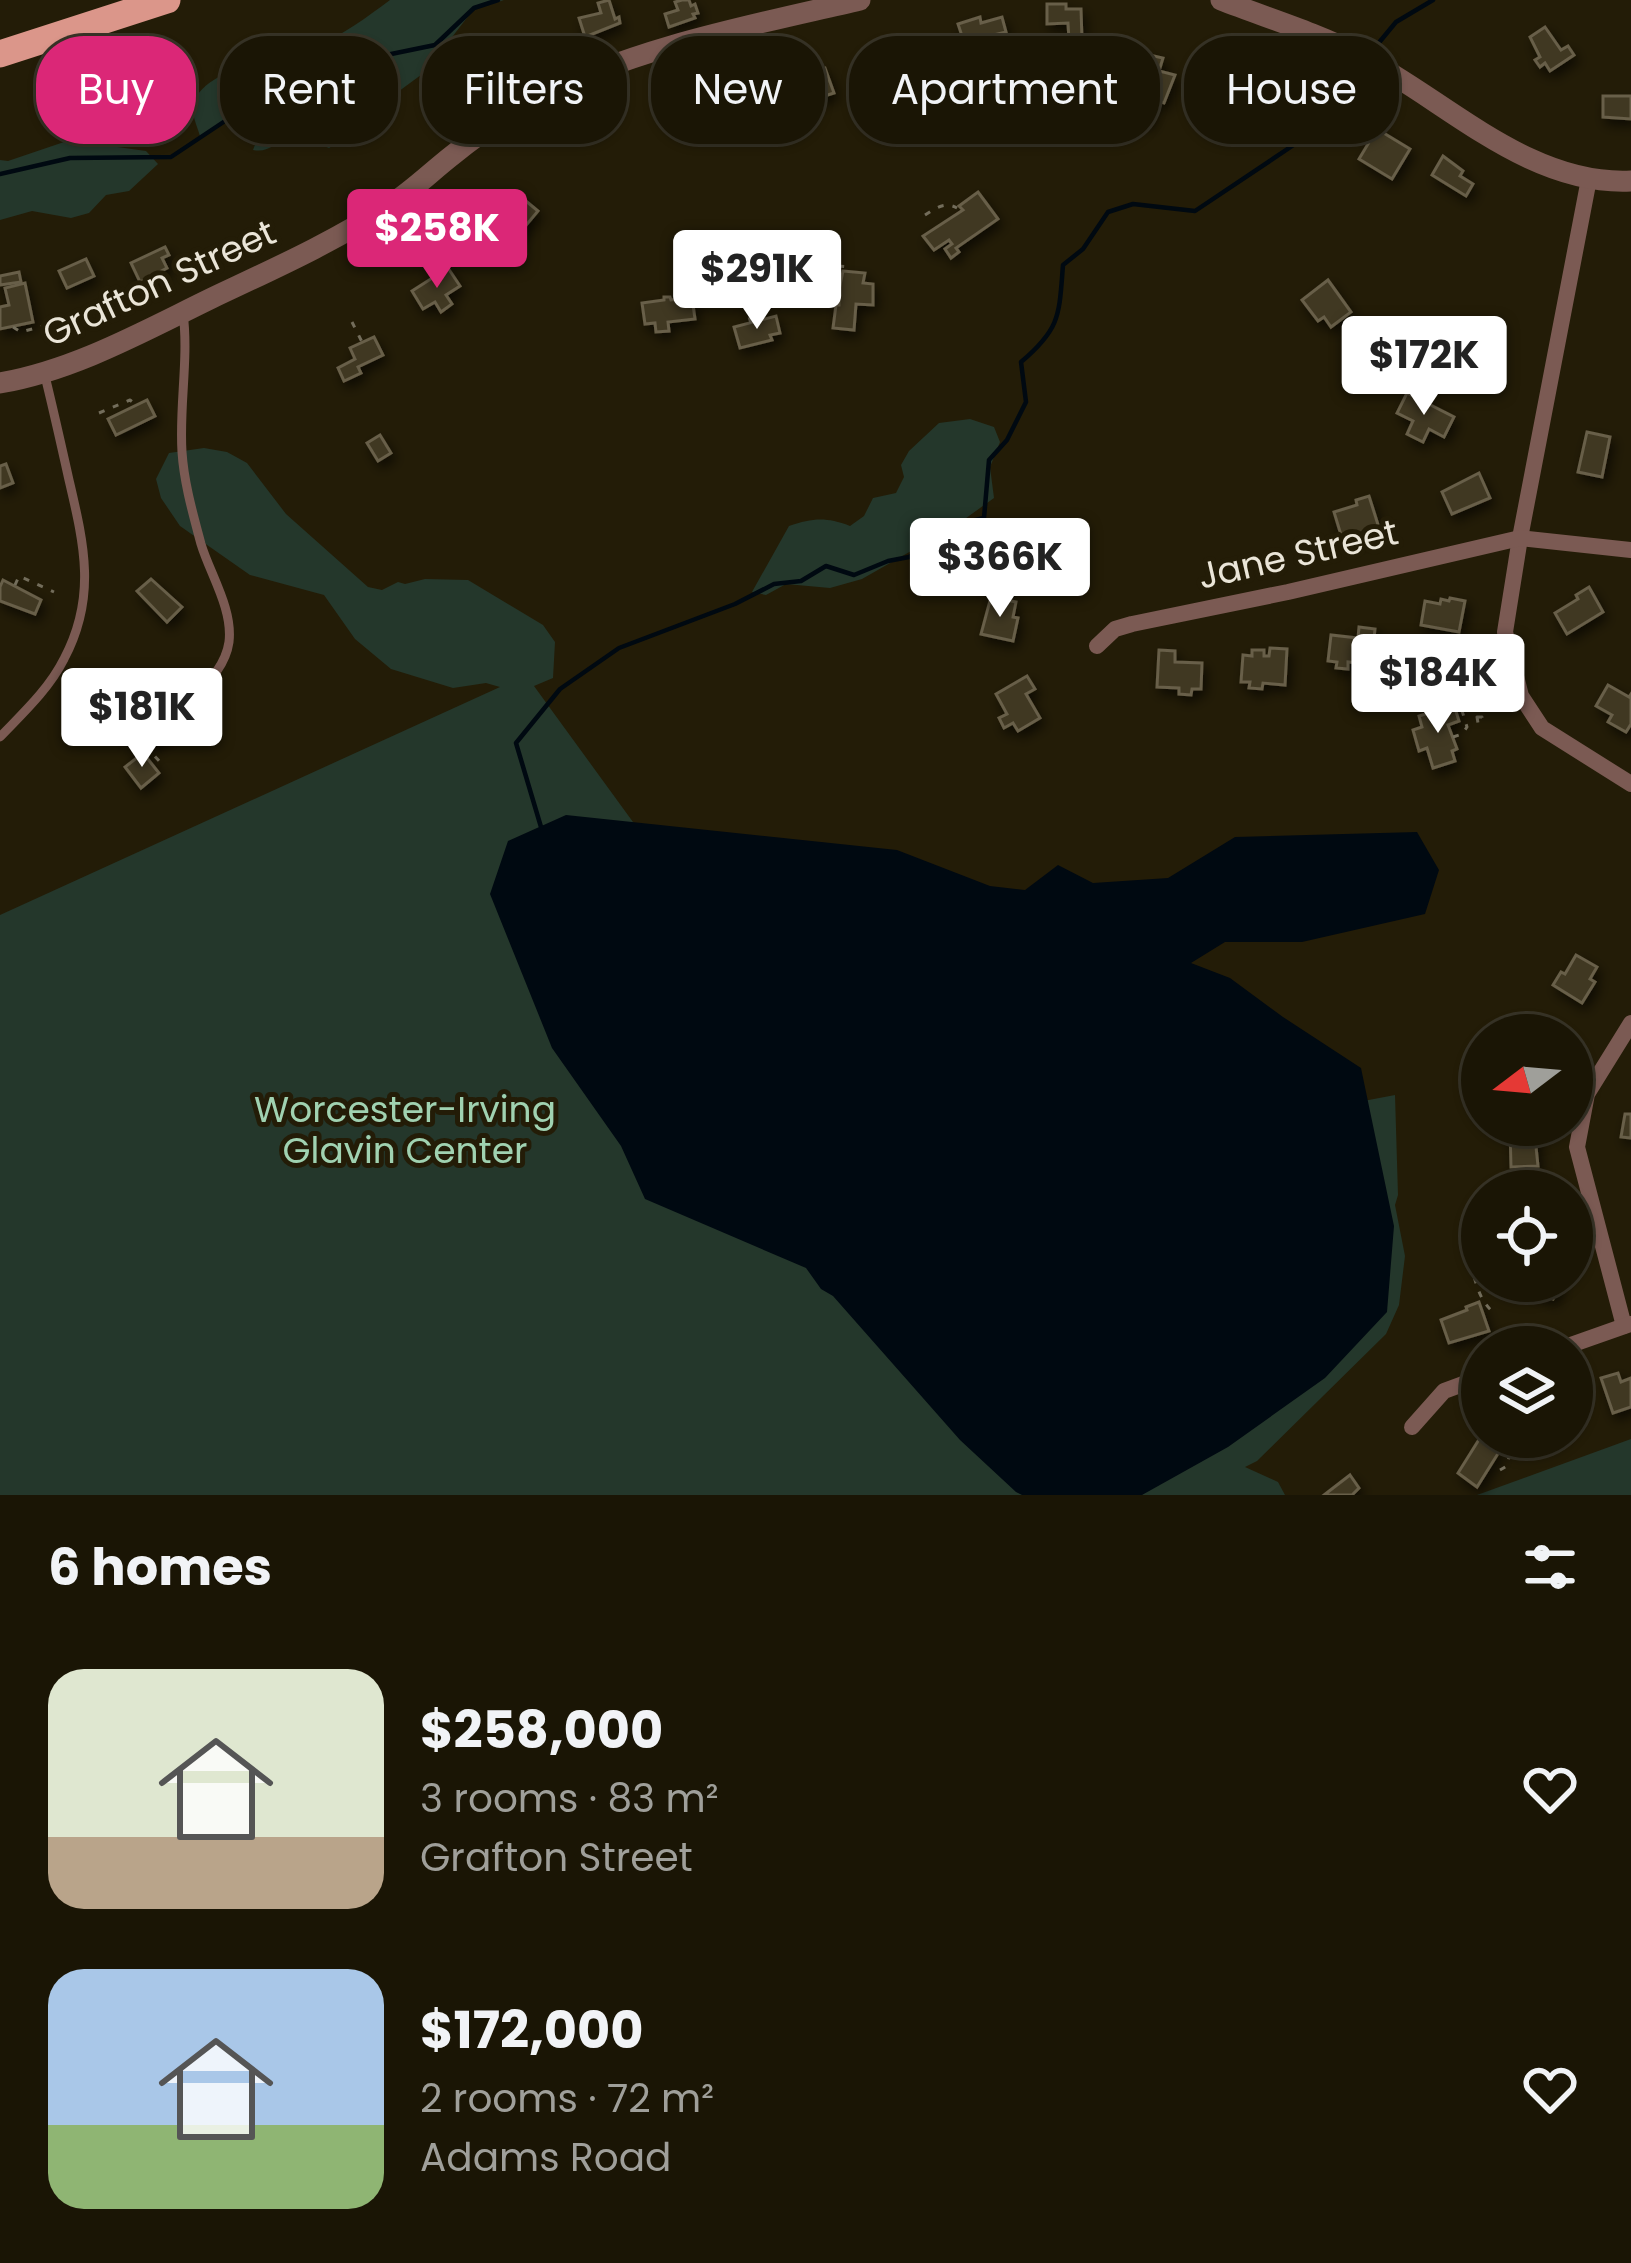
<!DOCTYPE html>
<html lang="en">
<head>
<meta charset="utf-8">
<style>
	:root { --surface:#1a1505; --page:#272213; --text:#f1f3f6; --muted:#9f9f9a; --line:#383427; --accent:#db2777 }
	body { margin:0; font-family:Poppins,sans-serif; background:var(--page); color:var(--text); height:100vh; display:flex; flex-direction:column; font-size:45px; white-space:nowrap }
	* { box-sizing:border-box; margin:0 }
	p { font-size:39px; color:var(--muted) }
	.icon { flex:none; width:66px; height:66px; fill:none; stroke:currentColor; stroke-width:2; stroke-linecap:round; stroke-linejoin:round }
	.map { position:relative; height:1495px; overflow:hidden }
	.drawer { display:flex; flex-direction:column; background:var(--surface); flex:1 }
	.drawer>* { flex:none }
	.top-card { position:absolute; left:36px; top:36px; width:1560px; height:108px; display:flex; gap:24px }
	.needle { width:78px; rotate:254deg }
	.buttons { position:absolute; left:1461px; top:1014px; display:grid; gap:24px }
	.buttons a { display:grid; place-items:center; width:132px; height:132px; border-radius:50%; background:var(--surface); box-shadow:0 3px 9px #0004,0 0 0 3px var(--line); font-size:60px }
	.price { position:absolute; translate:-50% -102px; padding:0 27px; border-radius:12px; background:#fff; color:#222; font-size:39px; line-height:78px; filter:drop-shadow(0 3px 6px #0008) }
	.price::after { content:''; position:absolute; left:50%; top:72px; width:36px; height:27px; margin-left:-18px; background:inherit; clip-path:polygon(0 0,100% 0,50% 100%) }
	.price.selected { background:var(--accent); color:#fff }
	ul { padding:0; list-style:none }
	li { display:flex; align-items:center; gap:36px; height:300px; padding:0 48px }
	li span { display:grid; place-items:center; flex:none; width:336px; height:240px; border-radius:36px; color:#555 }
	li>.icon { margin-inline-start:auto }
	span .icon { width:144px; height:144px; fill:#fffc; stroke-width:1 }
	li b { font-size:51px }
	h2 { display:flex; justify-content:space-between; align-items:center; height:144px; padding:0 48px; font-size:51px }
	.pill { padding:0 42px; border-radius:48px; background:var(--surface); box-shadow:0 3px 9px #0004,0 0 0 3px var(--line); font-size:42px; line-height:108px }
	.pill.selected { background:var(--accent); color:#fff }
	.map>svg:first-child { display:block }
	.green { fill:#24372b }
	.water { fill:#000911 }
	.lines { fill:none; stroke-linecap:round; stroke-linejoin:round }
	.stream { stroke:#000911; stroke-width:4.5 }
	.building { fill:#403823; stroke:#675e48; stroke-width:3; filter:url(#shadow) }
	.path { stroke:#736d5b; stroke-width:3; stroke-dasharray:6 9; stroke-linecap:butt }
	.service { stroke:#7b5a53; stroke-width:9 }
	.minor { stroke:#7b5a53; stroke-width:16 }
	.tertiary { stroke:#7b5a53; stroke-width:21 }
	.primary { stroke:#db968a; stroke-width:27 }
	.labels { text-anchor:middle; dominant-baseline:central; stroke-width:10; stroke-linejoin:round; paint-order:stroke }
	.street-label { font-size:36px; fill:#eae5d8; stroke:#231c07 }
	.park-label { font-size:36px; fill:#a0d2b1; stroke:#231c07 }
</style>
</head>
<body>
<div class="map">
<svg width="1631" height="1495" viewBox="0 0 1631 1495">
	<defs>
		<filter id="shadow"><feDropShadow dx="3.5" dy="6" stdDeviation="6" flood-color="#0009"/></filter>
	</defs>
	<rect width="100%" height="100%" fill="#231c07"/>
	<g class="green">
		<path d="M390,0H504L473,10L425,72L372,111L355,132L329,148C317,144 302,136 290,139C274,142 270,153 253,150L267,113L255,96L243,101L224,123L200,136C198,128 192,116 193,108C197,66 287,59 317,46C343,35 367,17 390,0Z"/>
		<path d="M64,142H82L146,151L158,164L129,191L106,195L89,213L71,218L32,211L0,220V160L8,161Z"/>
		<path d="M970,419L994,427L1000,442L990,467L994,498L955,526L862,579L830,588L786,584L766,595L752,592L789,526C813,518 826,517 850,526L864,516L873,498L896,493L904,477L901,465L909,451L939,423Z"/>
		<path d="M204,448L227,452L247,463L286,514L368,587L382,590L398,582L405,584L425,579L468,580L543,625L555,642L553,678L534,686L900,1189L1395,1095L1398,1195L1395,1205L1405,1256L1399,1305L1386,1334L1257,1461L1245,1467L1278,1482L1285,1495H0V915L500,687L486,683L453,688L391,669L355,639L324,595L250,575L180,526L161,498L156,479L169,453Z"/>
		<path d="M1631,1439V1495H1477Z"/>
	</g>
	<path class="water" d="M566,815L897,850L990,886L1025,890L1058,865L1093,883L1168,878L1235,837L1417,832L1439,870L1425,914L1302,942H1225L1191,963L1230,978L1283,1017L1361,1068L1394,1226L1387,1312L1325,1378L1228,1447L1142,1495H1022L1016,1492L960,1440L833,1296L821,1289L806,1268L645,1199L621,1146L552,1048L490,894L508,841Z"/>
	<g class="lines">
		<g class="stream">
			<path d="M1377,45L1396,22L1433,0"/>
			<path d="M0,174L70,158L171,157L240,111L260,67L320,51L362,60L435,45L474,8L498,0"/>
			<path d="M541,827L516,743L560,689L619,648L735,604L774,584L801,581L826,566L854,575L888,561L909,557L954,525L984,518L989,460L1007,440L1026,402L1021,362C1061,328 1059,315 1063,265L1083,249L1108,212L1133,204L1195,211L1298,142L1358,68"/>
		</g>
	</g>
	<g class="building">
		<path d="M609,0L615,19L619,17L620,23L585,37L579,18L601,13L598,3Z"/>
		<path d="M682,0H689L691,6L695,4L698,13L693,14L695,18L669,27L665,14L678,10L675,2Z"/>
		<path d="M1047,4H1066V9H1081L1082,40H1069L1068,23L1047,24Z"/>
		<path d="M980,17L981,23L1002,17L1006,32L964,42L958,24Z"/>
		<path d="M1545,27L1561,50L1568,46L1574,55L1550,71L1545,63L1540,67L1535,60L1540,57L1530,37Z"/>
		<path d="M532,43L533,47L537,45L541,56L535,58L536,62L506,74L498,56Z"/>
		<path d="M781,43L783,51L794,49L796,55L775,58L781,80L764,84L755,50Z"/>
		<path d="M1145,54L1163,58L1159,71L1175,75L1164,103L1155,100L1149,122L1140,120L1142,109H1140L1145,91L1150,93L1153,82L1134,77L1132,84L1122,81L1127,61L1142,66Z"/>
		<path d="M1269,61L1301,68L1297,87L1265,80Z"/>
		<path d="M825,68L834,93L812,100L803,75Z"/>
		<path d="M970,68L976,89L965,93L958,72Z"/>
		<path d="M1200,87L1212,94L1203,110L1191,103Z"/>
		<path d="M1603,96H1631V119L1603,117Z"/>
		<path d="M1377,129L1410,149L1392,179L1359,159Z"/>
		<path d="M1443,156L1463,171L1460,176L1473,184L1466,196L1432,175Z"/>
		<path d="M978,192L998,219L956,248L959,252L951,258L945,249L952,244L949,240L934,250L923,236L963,210L959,206Z"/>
		<path d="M521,197L538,211L507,248L494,237L504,224L507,227L513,220L506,214Z"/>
		<path d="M165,247L169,255L162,258L167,268L140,282L131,263Z"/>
		<path d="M86,259L94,276L67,288L59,271Z"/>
		<path d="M448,268L460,286L446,295L452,304L441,312L435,302L423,309L412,291Z"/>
		<path d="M843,271L865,273L863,283L873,284V305L856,304L854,330L833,328L836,305H839V302L833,301L834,289L839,290Z"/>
		<path d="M19,272L21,282L0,285V276Z"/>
		<path d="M1328,280L1351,312L1331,327L1324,317L1318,321L1302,300Z"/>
		<path d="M25,283L33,322L0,329V307L9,305L5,288Z"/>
		<path d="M664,297H670L671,300L692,298L695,319L668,322L669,331L656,332L655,323L645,324L642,303L664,300Z"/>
		<path d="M776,316L780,333L770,335L772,340L740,348L734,327Z"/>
		<path d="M374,337L383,355L358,367L361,373L344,381L338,368L355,359L350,348Z"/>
		<path d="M1407,393L1454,417L1444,437L1429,429L1423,442L1407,434L1413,421L1397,413Z"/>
		<path d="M147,400L155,416L116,435L108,419Z"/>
		<path d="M1587,432L1610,437L1602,477L1578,472Z"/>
		<path d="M380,435L391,453L378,461L367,443Z"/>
		<path d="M6,464L13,483L0,488V466Z"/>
		<path d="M1479,473L1490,498L1452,514L1442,492Z"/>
		<path d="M1369,496L1380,531L1355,538L1353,532L1341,535L1334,512L1357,505L1356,500Z"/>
		<path d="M151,579L182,607L167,622L137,591Z"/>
		<path d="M3,580L41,600L35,614L0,601V587Z"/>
		<path d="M1589,587L1603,612L1567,634L1555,613L1578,599L1576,595Z"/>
		<path d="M991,597L1016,602L1013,617L1018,618L1013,641L981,634Z"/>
		<path d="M1450,598L1465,601L1459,632L1421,625L1425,601L1440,604L1441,599L1449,601Z"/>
		<path d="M1359,627L1375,629L1371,664L1348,662V669L1336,668L1337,662L1328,661L1331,635L1358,638Z"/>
		<path d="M1270,648L1287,649L1285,685L1263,683L1262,689L1249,688L1250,682H1241L1243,655L1252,656V650H1264V656H1269Z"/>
		<path d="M1159,650L1175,651V662L1202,663L1201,689H1192L1191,695L1179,694V688L1157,687Z"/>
		<path d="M1027,676L1035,689L1026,694L1040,718L1018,731L1013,723L1004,728L999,718L1007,714L996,694Z"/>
		<path d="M1608,685L1629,697L1631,694V724L1626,732L1608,722L1612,715L1596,706Z"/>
		<path d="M135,695L168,731L155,744L119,713Z"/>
		<path d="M1454,705L1459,721L1448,725L1457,749L1452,751L1455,761L1433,768L1427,748L1419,751L1413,730L1422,727L1419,716Z"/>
		<path d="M143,753L159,773L141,788L125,767Z"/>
		<path d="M1576,955L1597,967L1590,979L1595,982L1582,1003L1553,985L1561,972L1565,974Z"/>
		<path d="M1547,1024L1567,1035H1541Z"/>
		<path d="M1625,1114H1631V1138L1621,1137Z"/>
		<path d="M1534,1127L1538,1166L1511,1167L1510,1128Z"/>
		<path d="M1522,1281H1554L1560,1284L1553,1299L1520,1284Z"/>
		<path d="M1479,1302L1489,1331L1449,1343L1441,1320L1467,1310L1466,1307Z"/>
		<path d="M1618,1373L1621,1382L1631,1378V1407L1613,1413L1601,1378Z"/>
		<path d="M1480,1438L1499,1452L1477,1487L1458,1473Z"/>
		<path d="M1350,1475L1359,1488L1352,1495H1324Z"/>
	</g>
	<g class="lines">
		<g class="path">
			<path d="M925,215C936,208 945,201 957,208"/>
			<path d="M811,291L833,286L834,269L837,266L849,267"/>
			<path d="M352,322L362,342"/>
			<path d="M751,323L748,314L752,301L777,292"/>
			<path d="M13,327L21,332L47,325"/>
			<path d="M99,413L130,400L136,405"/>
			<path d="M15,585L19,576L54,592"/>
			<path d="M146,705L153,700L156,701L173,720"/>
			<path d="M1477,717H1482L1483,721L1478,723Z"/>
			<path d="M135,734L160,762"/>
			<path d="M1453,737L1462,734L1467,727L1456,691"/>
			<path d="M1470,1263C1476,1281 1478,1299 1493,1312"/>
			<path d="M1500,1470L1507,1466L1510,1453L1501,1437"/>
		</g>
		<g class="service">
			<path d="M183,710C201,689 225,670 229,642C233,609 210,574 201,544C193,514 184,483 182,452C179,405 189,359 183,312"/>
			<path d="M0,737C23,713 49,689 64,659C97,597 84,544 69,480C61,444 53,408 44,372"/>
		</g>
		<g class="minor">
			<path d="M1589,179L1520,538L1505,632L1521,696L1542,728L1631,784"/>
			<path d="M1097,646L1115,629L1132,624L1288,592L1520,538L1631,550"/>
			<path d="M1624,1326L1577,1147L1587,1094L1631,1023"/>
			<path d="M1565,1347L1630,1324"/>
			<path d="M1412,1427L1444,1391L1482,1377"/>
		</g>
		<g class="tertiary">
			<path d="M1221,0C1267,18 1315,32 1359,55C1446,100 1528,186 1631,181"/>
			<path d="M0,383C75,370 144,331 212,298C271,270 334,242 390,205C413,190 432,171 454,154C480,133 508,114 537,98C635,47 753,25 860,0"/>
		</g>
		<path class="primary" d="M0,54L167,0"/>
	</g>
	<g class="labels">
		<g class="street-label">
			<text transform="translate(159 283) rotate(-25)">Grafton Street</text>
			<text transform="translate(1298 554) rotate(-13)">Jane Street</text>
		</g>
		<g class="park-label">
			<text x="405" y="1109">Worcester-Irving<tspan x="405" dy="41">Glavin Center</tspan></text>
		</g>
	</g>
</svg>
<div class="buttons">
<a><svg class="needle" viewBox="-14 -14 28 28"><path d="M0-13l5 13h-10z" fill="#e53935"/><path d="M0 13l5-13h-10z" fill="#9f9f9a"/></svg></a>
<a><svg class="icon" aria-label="locate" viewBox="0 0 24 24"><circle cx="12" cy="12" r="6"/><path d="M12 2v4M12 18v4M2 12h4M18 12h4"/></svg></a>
<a><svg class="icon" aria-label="layers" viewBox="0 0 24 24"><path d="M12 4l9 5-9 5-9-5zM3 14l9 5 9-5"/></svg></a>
</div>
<b class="price selected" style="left:437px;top:291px">$258K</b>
<b class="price" style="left:757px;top:332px">$291K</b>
<b class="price" style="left:1424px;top:418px">$172K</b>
<b class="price" style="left:1000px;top:620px">$366K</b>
<b class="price" style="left:1438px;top:736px">$184K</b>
<b class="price" style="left:142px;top:770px">$181K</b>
<div class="top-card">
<a class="pill selected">Buy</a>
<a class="pill">Rent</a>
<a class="pill">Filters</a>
<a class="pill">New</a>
<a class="pill">Apartment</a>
<a class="pill">House</a>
</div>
</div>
<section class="drawer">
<h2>6 homes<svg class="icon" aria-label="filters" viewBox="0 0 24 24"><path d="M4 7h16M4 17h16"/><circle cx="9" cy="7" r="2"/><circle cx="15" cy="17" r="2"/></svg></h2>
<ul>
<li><span style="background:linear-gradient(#dfe7d0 70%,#b9a48a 0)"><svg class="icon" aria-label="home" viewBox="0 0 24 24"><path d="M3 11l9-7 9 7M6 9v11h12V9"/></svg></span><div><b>$258,000</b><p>3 rooms · 83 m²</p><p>Grafton Street</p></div><svg class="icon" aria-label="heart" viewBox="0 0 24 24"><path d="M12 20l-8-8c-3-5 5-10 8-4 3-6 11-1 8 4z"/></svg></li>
<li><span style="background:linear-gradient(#a9c7e8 65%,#8fb573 0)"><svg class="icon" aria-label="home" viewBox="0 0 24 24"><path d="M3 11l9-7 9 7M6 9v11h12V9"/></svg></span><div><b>$172,000</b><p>2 rooms · 72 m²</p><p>Adams Road</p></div><svg class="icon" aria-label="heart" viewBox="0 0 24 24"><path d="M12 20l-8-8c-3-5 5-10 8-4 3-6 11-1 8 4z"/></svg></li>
</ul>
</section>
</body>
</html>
